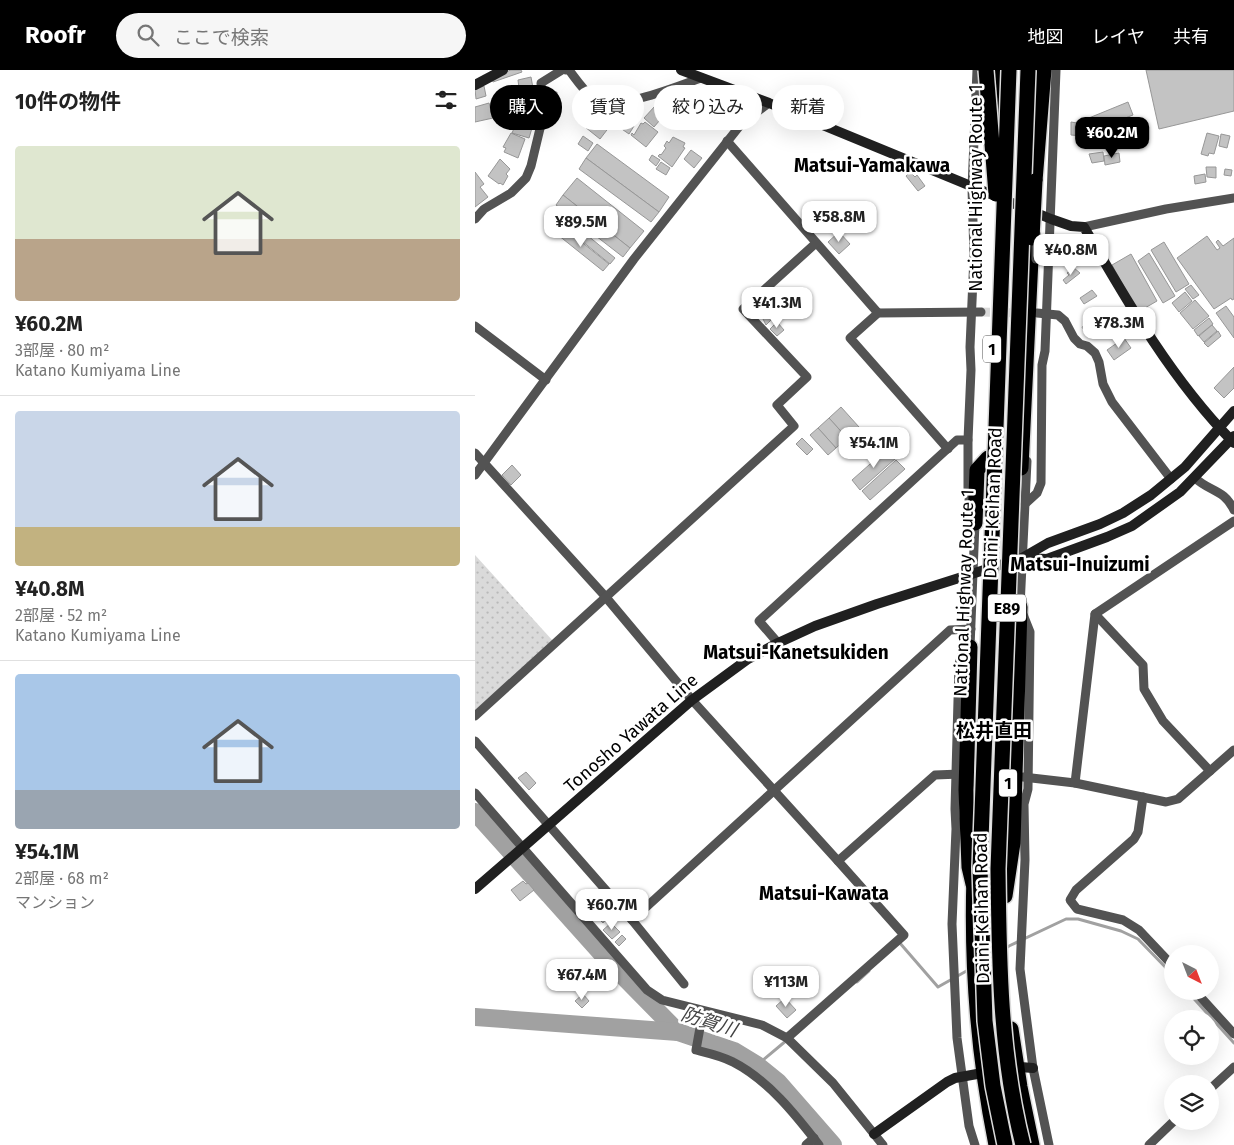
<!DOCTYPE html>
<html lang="ja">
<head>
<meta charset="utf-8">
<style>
	:root { --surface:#fff; --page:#f6f6f6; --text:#222; --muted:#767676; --line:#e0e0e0; --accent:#000 }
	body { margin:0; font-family:"Fira Sans","Noto Sans JP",sans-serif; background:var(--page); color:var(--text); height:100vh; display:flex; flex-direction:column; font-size:19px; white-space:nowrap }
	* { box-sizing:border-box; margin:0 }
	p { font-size:16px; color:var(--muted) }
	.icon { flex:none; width:28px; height:28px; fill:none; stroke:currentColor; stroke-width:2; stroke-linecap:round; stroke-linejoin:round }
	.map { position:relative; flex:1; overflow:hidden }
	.side { display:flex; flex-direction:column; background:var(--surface); width:475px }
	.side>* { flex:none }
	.banner { position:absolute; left:15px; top:15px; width:475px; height:45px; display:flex; gap:10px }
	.needle { width:32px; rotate:138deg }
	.controls { position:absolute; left:689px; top:875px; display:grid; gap:10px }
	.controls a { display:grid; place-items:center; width:55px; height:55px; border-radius:50%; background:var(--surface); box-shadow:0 5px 20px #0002; font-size:25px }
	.price { position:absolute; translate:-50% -42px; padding:0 11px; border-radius:10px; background:#fff; color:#222; font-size:16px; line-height:32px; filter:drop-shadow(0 1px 2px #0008) }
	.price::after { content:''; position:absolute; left:50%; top:30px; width:15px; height:11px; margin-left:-8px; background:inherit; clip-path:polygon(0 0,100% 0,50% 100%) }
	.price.on { background:var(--accent); color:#fff }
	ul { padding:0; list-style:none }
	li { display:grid; align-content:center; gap:10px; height:265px; padding:0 15px }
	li+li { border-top:1px solid var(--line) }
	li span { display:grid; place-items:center; height:155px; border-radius:5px; color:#555 }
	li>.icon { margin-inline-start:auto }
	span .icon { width:90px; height:90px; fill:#fffc; stroke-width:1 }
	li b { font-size:21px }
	h2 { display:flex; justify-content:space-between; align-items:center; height:60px; padding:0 15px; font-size:21px }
	.chip { padding:0 18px; border-radius:22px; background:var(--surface); box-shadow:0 5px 20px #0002; font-size:18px; line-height:45px }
	.chip.on { background:var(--accent); color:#fff }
	header { display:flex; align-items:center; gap:30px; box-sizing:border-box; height:70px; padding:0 25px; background:var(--accent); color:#fff }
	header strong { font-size:24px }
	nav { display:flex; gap:28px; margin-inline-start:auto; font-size:18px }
	.search { width:350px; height:45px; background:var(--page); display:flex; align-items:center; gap:12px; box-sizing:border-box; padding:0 18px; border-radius:28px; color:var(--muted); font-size:19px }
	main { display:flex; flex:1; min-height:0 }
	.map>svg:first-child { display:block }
	.park { fill:url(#park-dots) }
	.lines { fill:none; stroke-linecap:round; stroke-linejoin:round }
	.stream { stroke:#a1a1a1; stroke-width:3 }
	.river { stroke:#a1a1a1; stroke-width:18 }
	.building { fill:#c3c3c3; stroke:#979797 }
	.street-tunnel { stroke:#d9d9d9; stroke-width:9; stroke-dasharray:9 4.5; stroke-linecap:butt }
	.highway-casing { stroke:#dbdbdb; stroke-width:18 }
	.street { stroke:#535353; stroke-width:9 }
	.secondary { stroke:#202020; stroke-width:10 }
	.highway { stroke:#000; stroke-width:15 }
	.highway-bridge-casing { stroke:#dbdbdb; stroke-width:18; stroke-linecap:butt }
	.street-bridge { stroke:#535353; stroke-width:9 }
	.highway-bridge { stroke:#000; stroke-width:15 }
	.labels { text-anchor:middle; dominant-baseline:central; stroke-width:5; stroke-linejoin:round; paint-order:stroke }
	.shield { fill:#fff; stroke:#4c4c4c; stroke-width:1 }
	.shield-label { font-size:16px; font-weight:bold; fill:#000 }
	.street-label { font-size:18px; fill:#000; stroke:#fff }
	.neighbourhood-label { font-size:19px; font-weight:bold; fill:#000; stroke:#fff }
	.water-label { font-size:19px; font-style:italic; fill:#424242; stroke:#fff }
</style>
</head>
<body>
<header>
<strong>Roofr</strong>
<div class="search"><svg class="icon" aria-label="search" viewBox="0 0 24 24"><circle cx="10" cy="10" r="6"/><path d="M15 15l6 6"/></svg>ここで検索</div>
<nav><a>地図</a><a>レイヤ</a><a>共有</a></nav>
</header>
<main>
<section class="side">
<h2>10件の物件<svg class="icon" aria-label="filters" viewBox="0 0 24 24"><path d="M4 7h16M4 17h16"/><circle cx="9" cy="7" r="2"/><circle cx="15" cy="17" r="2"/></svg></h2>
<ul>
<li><span style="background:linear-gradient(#dfe7d0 60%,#b9a48a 0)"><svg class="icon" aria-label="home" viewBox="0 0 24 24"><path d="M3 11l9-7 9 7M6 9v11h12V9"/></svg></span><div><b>¥60.2M</b><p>3部屋 · 80 m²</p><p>Katano Kumiyama Line</p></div></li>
<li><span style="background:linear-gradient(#c9d6e8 75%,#c2b280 0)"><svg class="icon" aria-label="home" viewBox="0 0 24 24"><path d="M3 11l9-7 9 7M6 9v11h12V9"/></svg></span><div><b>¥40.8M</b><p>2部屋 · 52 m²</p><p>Katano Kumiyama Line</p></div></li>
<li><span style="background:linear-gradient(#a9c7e8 75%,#9aa5b1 0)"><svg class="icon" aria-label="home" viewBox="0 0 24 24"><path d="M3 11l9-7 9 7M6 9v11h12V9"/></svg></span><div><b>¥54.1M</b><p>2部屋 · 68 m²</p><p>マンション</p></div></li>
</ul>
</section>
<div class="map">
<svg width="759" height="1075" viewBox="0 0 759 1075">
	<defs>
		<pattern id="park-dots" width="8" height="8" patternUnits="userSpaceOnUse" patternTransform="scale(1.25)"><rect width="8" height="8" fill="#dadada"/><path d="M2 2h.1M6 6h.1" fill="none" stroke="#b9b9b9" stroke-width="1.8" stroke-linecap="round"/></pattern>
	</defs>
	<rect width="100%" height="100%" fill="#fff"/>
	<path class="park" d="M0,485L78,571L0,641Z"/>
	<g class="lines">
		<g class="stream">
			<path d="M424,872L463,917L495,899"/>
			<path d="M528,880L534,876L591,849H603L646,861L663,869L698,905"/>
			<path d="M382,912L394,901"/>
			<path d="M712,921L759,973"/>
			<path d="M282,995L312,970"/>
		</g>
		<g class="river">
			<path d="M0,742L136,894L203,962"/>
			<path d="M0,947L203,962L259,981L282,995L303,1012L358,1075"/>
		</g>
	</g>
	<g class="building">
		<path d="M36,0H46L47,2L18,12L16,7Z"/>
		<path d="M671,0H759V41L684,59Z"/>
		<path d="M56,7L58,18H44L43,10Z"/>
		<path d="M9,16L11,26L1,29L0,19Z"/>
		<path d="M223,16L242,21L239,33L220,27Z"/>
		<path d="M82,22V37H74V23Z"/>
		<path d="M264,26L272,35L261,45L253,37Z"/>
		<path d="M45,27L52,39L46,42L48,45L42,49L40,46L33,50L26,42L28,40L26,37L29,34L28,33L33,30L35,32Z"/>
		<path d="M187,27L196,34L191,41L182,34Z"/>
		<path d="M653,32L658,45L614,62L609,50Z"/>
		<path d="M14,33L18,48L0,52V37Z"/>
		<path d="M131,36L133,38L135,36L142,42L145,39L158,50L156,54L159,56L154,64L125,44Z"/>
		<path d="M180,36L190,44L179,57L169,48Z"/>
		<rect x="51" y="42" width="8" height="9"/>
		<path d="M122,45L135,56L125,69L110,57L113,53L115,54Z"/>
		<path d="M602,51L608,53V66L596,65V52L602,53Z"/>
		<path d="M170,52L183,62L171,77L156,65L157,63L159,65L166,53L168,54Z"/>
		<path d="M43,53L57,58L54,68L37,63L41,54L43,55Z"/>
		<path d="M36,63L50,69L43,88L29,82L31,78L28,77Z"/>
		<path d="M732,63L744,66L739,84L734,83L733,86L726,84Z"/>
		<path d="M746,64L755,66L752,78L744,76Z"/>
		<path d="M108,66L118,73L113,81L103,74Z"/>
		<path d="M198,67L210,73L208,77L210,78L197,97L183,86L185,84L186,85L191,78L189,76L192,71L194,73Z"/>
		<path d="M122,74L194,127L184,142L111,88Z"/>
		<path d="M216,80L227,88L219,98L209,89Z"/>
		<path d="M628,82L629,91L617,93L614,84Z"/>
		<path d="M644,83L645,92L630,95L629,86Z"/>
		<path d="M177,85L185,90L181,96L174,90Z"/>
		<path d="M111,88L184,142L176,152L104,99Z"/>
		<path d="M25,89L35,99L31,104L33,106L28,115L25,113L24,114L13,106Z"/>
		<path d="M186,92L195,98L191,105L181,99Z"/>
		<path d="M731,97H741V108L732,107Z"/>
		<path d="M750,99L757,100L756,106L749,105Z"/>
		<path d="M0,102L9,114L5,117L13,127L0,137Z"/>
		<path d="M435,102L440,107L442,105L450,116L443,121L431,106Z"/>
		<path d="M730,104L731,112L720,114L719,106Z"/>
		<path d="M102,108L169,161L155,178L88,125Z"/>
		<path d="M88,125L155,178L148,187L81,135Z"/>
		<path d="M90,147L140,188L135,194L85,153Z"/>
		<path d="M84,154L134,194L128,201L78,161Z"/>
		<path d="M364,162L375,174L364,184L353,172Z"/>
		<path d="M732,166L742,180L745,178L741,172L743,170L748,176L759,168V229L757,230L756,228L739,239L702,188Z"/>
		<path d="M689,172L714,214L701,222L676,180Z"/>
		<path d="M674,183L700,226L688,233L663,191Z"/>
		<path d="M656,184L682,231L663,242L637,195Z"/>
		<path d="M599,198L605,203L591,214L588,210L594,205L592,203Z"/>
		<path d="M716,215L724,225L718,229L710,219Z"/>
		<path d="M617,220L622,226L609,234L605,228Z"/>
		<path d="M710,222L717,231L704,242L697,233Z"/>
		<path d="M720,230L734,246L718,259L705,243Z"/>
		<path d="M751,236L759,247V268L741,243Z"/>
		<path d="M294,243L298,248L291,255L288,249Z"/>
		<path d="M734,248L738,254L723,266L719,260Z"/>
		<path d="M636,251L643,262L634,268L627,258Z"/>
		<path d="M302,252L309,260L302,266L295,259Z"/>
		<path d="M614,252L618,259L611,264L607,257Z"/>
		<path d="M737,255L742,261L729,272L724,266Z"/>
		<path d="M743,261L746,266L733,277L729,273Z"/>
		<path d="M649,268L656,278L639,290L632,280Z"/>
		<path d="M759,297V318L749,328L739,318Z"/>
		<path d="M366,337L384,357L372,368L354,348Z"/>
		<path d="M354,348L372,368L361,378L343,358Z"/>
		<path d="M343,358L361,378L353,385L335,365Z"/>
		<path d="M327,368L338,379L332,385L321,374Z"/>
		<path d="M412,379L421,388L385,420L377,410Z"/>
		<path d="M421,390L430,399L395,430L387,421Z"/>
		<path d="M37,395L46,405L36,415L27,405Z"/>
		<path d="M51,702L61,713L54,720L43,708Z"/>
		<path d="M48,811L51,814L53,813L59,820L45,831L36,820Z"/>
		<path d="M128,843L132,848L128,853L123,848Z"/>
		<path d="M136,853L145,862L137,869L128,860Z"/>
		<path d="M147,865L151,869L144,876L140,872Z"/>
		<path d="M108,924L114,931L107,938L100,931Z"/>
		<path d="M310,928L321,940L312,948L301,936Z"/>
	</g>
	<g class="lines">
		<path class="street-tunnel" d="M506,242L549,243"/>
		<defs>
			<g id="highway">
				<path d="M521,0V52"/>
				<path d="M560,111L569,0"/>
				<path d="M546,398L557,168"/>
				<path d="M500,453L502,400L513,388"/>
				<path d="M495,577L491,720L494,797L498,814"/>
				<path d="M499,806C496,897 503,986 521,1075"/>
				<path d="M530,826L538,773L545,537"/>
				<path d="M536,959L545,1017L557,1075"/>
			</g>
		</defs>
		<use href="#highway" class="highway-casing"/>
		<g class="street">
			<path d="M91,0H94C101,9 108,20 117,27C138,44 202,16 226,8"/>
			<path d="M252,71L403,243"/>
			<path d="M0,149L9,139L36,123L51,108L56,96L68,46L66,13L87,0"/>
			<path d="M609,157L691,139L759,128"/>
			<path d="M562,243L583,245L590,251L599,268L605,274L612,276L620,283L624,292L628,314L637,332L696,409"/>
			<path d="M0,256L71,310"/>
			<path d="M473,379L375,268L403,243L506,242"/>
			<path d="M0,383L129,525L217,630L363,791L460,705L485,704"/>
			<path d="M552,391L545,537L555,562L553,719L549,734L550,790L545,899L558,998L574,1075"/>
			<path d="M0,405L159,189L267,53L294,33"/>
			<path d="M720,408C735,422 749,419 759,440"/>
			<path d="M550,434L562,423L566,413L567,295L570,281L581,0"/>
			<path d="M495,437L493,420V370L496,300L495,277L499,186L497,118L502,0"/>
			<path d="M499,449L500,453L495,577L487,584L484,594L480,739L481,759L477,854L482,968L494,1056L500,1075"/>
			<path d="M620,544L668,595L669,619L688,651L735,701"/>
			<path d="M303,573L284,551L482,370H493"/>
			<path d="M0,646L319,356L302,335L332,307L268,239L341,173"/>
			<path d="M0,671L157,850L209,914"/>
			<path d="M548,707L600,713L691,732L703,729L759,680"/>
			<path d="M600,713L620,544L759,451"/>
			<path d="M0,723L172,920L187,930L287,955L312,968L358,1013L408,1075"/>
			<path d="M668,727L663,762L659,769L601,820L595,830L602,839L648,850L664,860L698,896"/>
			<path d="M157,850L475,560L496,559"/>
			<path d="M720,921L759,964"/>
			<path d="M228,941L221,980C233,983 247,986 258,992C293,1010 320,1044 344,1075"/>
			<path d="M312,968L429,865L363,791"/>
			<path d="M735,1019L759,997"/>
			<path d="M331,1075L339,1068"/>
			<path d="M674,1075L699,1051"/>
		</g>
		<g class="secondary">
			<path d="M206,0L294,33L576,149L596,156L609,157C653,233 697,310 759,373"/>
			<path d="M0,15L28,0"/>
			<path d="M548,488L572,489L632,467L657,456L705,422L759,366"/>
			<path d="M0,819L217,630L273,589L303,573L340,556L402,534L547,488L573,473L625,454L648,443L676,425L710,397L759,341"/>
			<path d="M545,997L558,998"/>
			<path d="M399,1064L472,1012L480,1008L502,1004"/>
		</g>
		<use href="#highway" class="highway"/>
		<defs>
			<g id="highway-bridge">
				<path d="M511,0L521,124"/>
				<path d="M557,168L560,111"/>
				<path d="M530,1075L518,1016L510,951L505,798L534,0"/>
				<path d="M548,1075C525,985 524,891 523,799L553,0"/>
			</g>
		</defs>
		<use href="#highway-bridge" class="highway-bridge-casing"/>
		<path class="street-bridge" d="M561,164V189"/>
		<use href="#highway-bridge" class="highway-bridge"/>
	</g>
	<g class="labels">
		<g class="shield">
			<rect x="508" y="265.5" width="18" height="27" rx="4"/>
			<rect x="513" y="524.5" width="38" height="27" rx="4"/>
			<rect x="524" y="699.5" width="18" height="27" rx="4"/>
		</g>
		<g class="shield-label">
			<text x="517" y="279">1</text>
			<text x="532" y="538">E89</text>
			<text x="533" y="713">1</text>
		</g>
		<g class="street-label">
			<text transform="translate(501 118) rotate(-90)">National Highway Route 1</text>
			<text transform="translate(518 433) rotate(-88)">Daini-Keihan Road</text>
			<text transform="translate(489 523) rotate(-88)">National Highway Route 1</text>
			<text transform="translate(156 663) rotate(-41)">Tonosho Yawata Line</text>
			<text transform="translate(507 838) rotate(-91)">Daini-Keihan Road</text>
		</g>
		<g class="neighbourhood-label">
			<text x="397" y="95">Matsui-Yamakawa</text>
			<text x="605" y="494">Matsui-Inuizumi</text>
			<text x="321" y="582">Matsui-Kanetsukiden</text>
			<text x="519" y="660">松井直田</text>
			<text x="349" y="823">Matsui-Kawata</text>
		</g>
		<g class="water-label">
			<text transform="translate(234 952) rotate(18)">防賀川</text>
		</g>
	</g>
</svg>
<div class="controls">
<a><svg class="needle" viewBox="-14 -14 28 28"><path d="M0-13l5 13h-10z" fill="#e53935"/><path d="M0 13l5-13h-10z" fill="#767676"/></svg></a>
<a><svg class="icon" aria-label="locate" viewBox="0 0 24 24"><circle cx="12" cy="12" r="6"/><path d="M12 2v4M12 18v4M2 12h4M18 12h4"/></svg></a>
<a><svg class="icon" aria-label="layers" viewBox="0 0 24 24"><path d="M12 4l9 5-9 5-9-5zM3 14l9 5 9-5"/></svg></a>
</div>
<b class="price on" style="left:637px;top:89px">¥60.2M</b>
<b class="price" style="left:364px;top:173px">¥58.8M</b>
<b class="price" style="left:106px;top:178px">¥89.5M</b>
<b class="price" style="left:596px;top:206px">¥40.8M</b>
<b class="price" style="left:302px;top:259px">¥41.3M</b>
<b class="price" style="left:644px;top:279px">¥78.3M</b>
<b class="price" style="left:399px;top:399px">¥54.1M</b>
<b class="price" style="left:137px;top:861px">¥60.7M</b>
<b class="price" style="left:107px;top:931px">¥67.4M</b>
<b class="price" style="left:311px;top:938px">¥113M</b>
<div class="banner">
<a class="chip on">購入</a>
<a class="chip">賃貸</a>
<a class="chip">絞り込み</a>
<a class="chip">新着</a>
</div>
</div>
</main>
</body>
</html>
